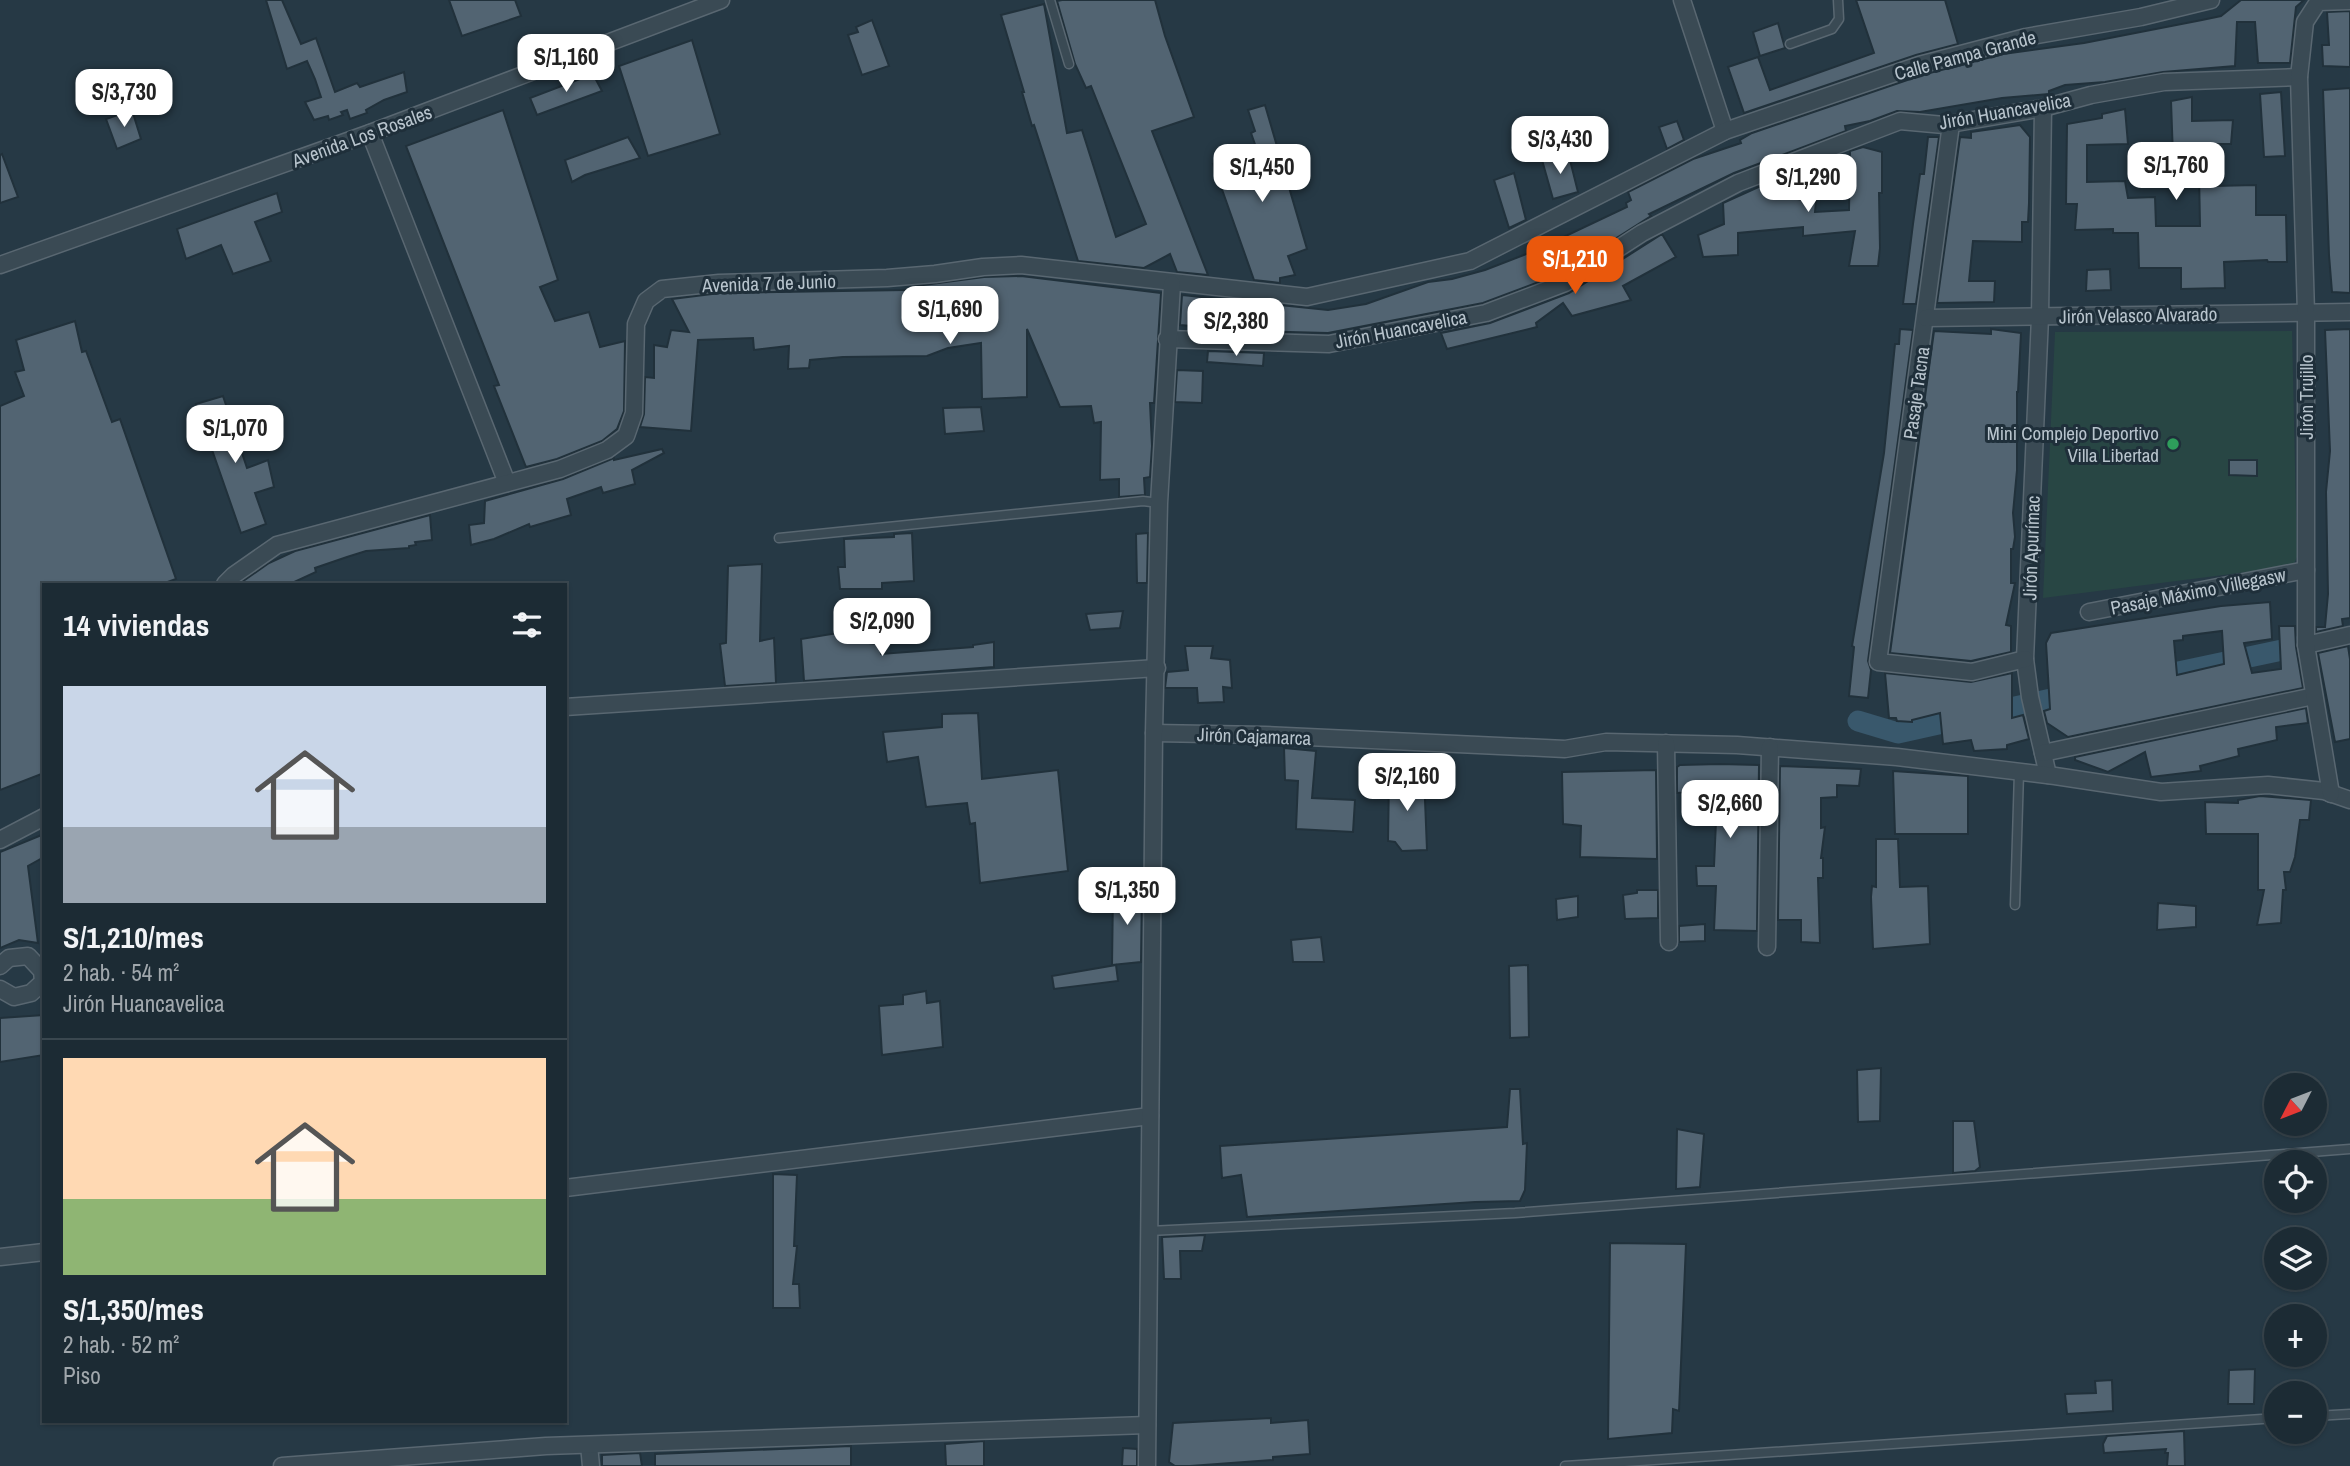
<!DOCTYPE html>
<html lang="es">
<head>
<meta charset="utf-8">
<style>
	:root { --surface:#1c2b34; --page:#293740; --text:#f1f3f6; --muted:#a0a7ac; --line:#3a474f; --accent:#ea580c }
	body { margin:0; font-family:"Archivo Narrow",sans-serif; background:var(--page); color:var(--text); height:100vh; display:flex; flex-direction:column; font-size:26px; white-space:nowrap }
	* { box-sizing:border-box; margin:0 }
	p { font-size:23px; color:var(--muted) }
	.icon { flex:none; width:38px; height:38px; fill:none; stroke:currentColor; stroke-width:2; stroke-linecap:round; stroke-linejoin:round }
	.map { position:relative; flex:1; overflow:hidden }
	.details { position:absolute; left:42px; top:583px; width:525px; height:840px; display:flex; flex-direction:column; background:var(--surface); border-radius:0px; box-shadow:0 2px 5px #0004,0 0 0 2px var(--line) }
	.details>* { flex:none }
	.needle { width:46px; rotate:228deg }
	.tools { position:absolute; left:2264px; top:1073px; display:grid; gap:14px }
	.tools a { display:grid; place-items:center; width:63px; height:63px; border-radius:50%; background:var(--surface); box-shadow:0 2px 5px #0004,0 0 0 2px var(--line); font-size:35px }
	.price { position:absolute; translate:-50% -60px; padding:0 16px; border-radius:14px; background:#fff; color:#222; font-size:23px; line-height:46px; filter:drop-shadow(0 2px 4px #0008) }
	.price::after { content:''; position:absolute; left:50%; top:42px; width:21px; height:16px; margin-left:-10px; background:inherit; clip-path:polygon(0 0,100% 0,50% 100%) }
	.price.active { background:var(--accent); color:#fff }
	ul { padding:0; list-style:none }
	li { display:grid; align-content:center; gap:14px; height:371px; padding:0 21px }
	li+li { border-top:2px solid var(--line) }
	li span { display:grid; place-items:center; height:217px; border-radius:0px; color:#555 }
	li>.icon { margin-inline-start:auto }
	span .icon { width:126px; height:126px; fill:#fffc; stroke-width:1 }
	li b { font-size:30px }
	h2 { display:flex; justify-content:space-between; align-items:center; height:84px; padding:0 21px; font-size:30px }
	.map>svg:first-child { display:block }
	.pitch { fill:#284644 }
	.lines { fill:none; stroke-linecap:round; stroke-linejoin:round }
	.canal { stroke:#39586c; stroke-width:21 }
	.building { fill:#526472; stroke:#21313b; stroke-width:2; fill-rule:evenodd }
	.service-casing { stroke:#596771; stroke-width:11 }
	.minor-casing { stroke:#596771; stroke-width:19 }
	.service { stroke:#3a4a54; stroke-width:8 }
	.minor { stroke:#3a4a54; stroke-width:16 }
	.leisure-dot { fill:#2e9e5b; stroke:#1f2f3a; stroke-width:2.5 }
	.labels { text-anchor:middle; dominant-baseline:central; stroke-width:6; stroke-linejoin:round; paint-order:stroke }
	.street-label { font-size:19px; fill:#b8c4cd; stroke:#1f2f3a }
	.poi-label { font-size:19px; fill:#b8c4cd; stroke:#1f2f3a; text-anchor:end }
</style>
</head>
<body>
<div class="map">
<svg width="2350" height="1466" viewBox="0 0 2350 1466">
	<rect width="100%" height="100%" fill="#263945"/>
	<path class="pitch" d="M2292,331L2297,557L2293,566L2043,598L2055,332Z"/>
	<g class="lines">
		<g class="canal">
			<path d="M2150,678L2306,645"/>
			<path d="M1858,721L1898,733L2078,693"/>
		</g>
	</g>
	<g class="building">
		<path d="M266,0H282L301,44L316,38L335,92L357,83L360,87L404,72L407,92L384,100L366,110L367,113L350,119L347,110L341,112L343,115L329,120L328,116L314,120L305,102L321,97L315,79L307,61L287,69Z"/>
		<path d="M449,0H515L521,16L462,36Z"/>
		<path d="M1062,0H1155L1165,36L1194,117L1152,131L1208,275L1177,272L1170,254L1144,268L1078,261L1034,125L1032,126L1022,92H1024L1001,15L1044,4L1067,133L1082,130L1116,237L1146,224L1091,86L1086,88L1075,64L1057,1Z"/>
		<path d="M1856,0H1945L1958,44L1916,55L1744,113L1728,67L1758,57L1770,90L1874,53Z"/>
		<path d="M2241,0H2304L2296,7L2290,63H2258L2255,22H2237L2235,66L2163,72L2105,82L2065,85L2049,91V94L2002,98L1920,112L1897,111L1870,121L1845,126L1846,131L1734,173L1649,214L1651,216L1560,274L1483,303L1328,333L1213,330V328L1180,325L1182,295L1328,310L1366,304L1428,282L1452,279L1485,270L1534,251L1627,207L1626,203L1631,200L1628,192L1693,159L1741,143L1740,140L1752,133L1922,75L2003,54L2084,43L2202,20L2221,16Z"/>
		<path d="M2350,11V67L2323,66L2322,45H2329L2327,12Z"/>
		<path d="M872,20L889,66L862,75L848,35L858,32L856,27Z"/>
		<path d="M1778,23L1785,48L1760,56L1753,32Z"/>
		<path d="M692,40L720,134L648,156L619,66Z"/>
		<path d="M593,74L602,91L537,115L530,98Z"/>
		<path d="M2350,88V293L2332,292L2329,255L2323,90Z"/>
		<path d="M2281,92L2285,156L2264,157L2260,94Z"/>
		<path d="M2192,97V121L2233,120L2231,144H2213L2214,186L2256,185V215H2286L2287,262H2268L2267,260L2224,262L2225,288L2181,289V268H2139L2138,233H2113V229L2075,230L2077,204H2066L2067,124L2102,118V114L2125,109L2128,144L2087,145V182L2125,181L2128,198L2155,197L2156,226H2200L2199,173H2165V157H2173L2171,101Z"/>
		<path d="M1265,105L1307,249L1288,256L1295,275L1280,278V283L1254,280L1213,164L1257,150L1251,133L1255,131L1248,110Z"/>
		<path d="M132,110L141,139L117,149L106,119Z"/>
		<path d="M503,110L558,280L540,287L555,321L589,312L600,347L625,341L624,411L617,429L602,441L557,459L526,467L494,386L499,385L406,146Z"/>
		<path d="M1677,121L1684,140L1667,149L1659,127Z"/>
		<path d="M2020,125L2030,137L2029,203L2028,222H2022V242L1973,241L1969,281H1995L1994,302L1937,303L1960,137L1971,138V132Z"/>
		<path d="M628,137L640,158L585,175L572,182L565,160Z"/>
		<path d="M1928,137H1939L1916,304H1903L1913,224L1920,174H1924Z"/>
		<path d="M1863,147L1882,152V193H1879L1880,248L1878,266H1849L1855,231L1803,236V227L1738,233V255L1703,257L1698,235L1724,224L1723,203L1774,180L1779,197L1816,201L1815,212L1849,210L1850,151Z"/>
		<path d="M1568,152L1578,192L1553,199L1542,160Z"/>
		<path d="M2,154L18,197L0,203V155Z"/>
		<path d="M1514,173L1526,220L1509,228L1494,180Z"/>
		<path d="M277,193L282,212L255,222L271,261L233,274L221,245L186,259L177,229Z"/>
		<path d="M1662,234L1676,257L1623,286L1631,300L1572,316L1563,303L1536,323L1537,327L1447,349L1441,333L1490,323L1569,293Z"/>
		<path d="M2110,269L2111,290L2086,291L2087,270Z"/>
		<path d="M1021,276L1161,293L1154,403H1150L1152,446L1150,477L1144,478L1145,495L1119,497V479L1100,480L1101,422L1094,423L1091,406L1060,407L1027,329V397L982,399L981,343L948,348L927,356L843,357L810,360L809,368L788,369L789,346L754,350L753,338L698,340L691,431L640,427L644,414L645,377L654,378V345L667,347L671,330L689,332L672,299L720,293L906,290L916,286L984,277Z"/>
		<path d="M75,321L82,352L86,351L112,422L120,419L176,579L162,584H44V773L0,790V406L24,396L15,372L24,370L16,340Z"/>
		<path d="M1900,329L1913,330L1868,661L1871,670L1868,698L1849,696L1854,647L1852,646L1884,453L1895,344H1899Z"/>
		<path d="M1991,329L2021,333L2018,392H2017V470L2013,513L2015,537L2013,549H2011V583H2015L2006,625L2011,626V652L1971,661L1890,653L1934,331L1991,334Z"/>
		<path d="M2350,329V618L2342,619L2343,626L2316,632V627H2325L2328,594L2326,492L2330,451L2325,330Z"/>
		<path d="M1208,351L1264,353L1263,366L1207,362Z"/>
		<path d="M1177,370L1203,371L1202,403L1175,402Z"/>
		<path d="M223,396L247,468L268,460L274,487L255,493L266,524L241,533L196,404Z"/>
		<path d="M981,407L984,431L945,434L943,408Z"/>
		<path d="M662,449L664,453L632,470L635,484L603,493L601,487L567,499L571,515L530,527L529,524L494,539L471,545L469,525L484,523L485,501L563,479L614,458V460Z"/>
		<path d="M2229,460H2257V476L2229,475Z"/>
		<path d="M430,515L432,540L415,542L416,545L409,546V548L366,551L347,557L315,568L316,572L290,584H239L269,563L295,551Z"/>
		<path d="M912,533L914,581L882,583V589H840L838,567H845L844,539L894,537V534Z"/>
		<path d="M1148,533L1147,583H1137L1136,534Z"/>
		<path d="M762,564L760,641L774,638L776,683L725,686L720,644L726,643L728,566Z"/>
		<path d="M2270,602L2272,639L2244,643L2252,673L2281,669L2279,626H2295L2296,647L2303,688L2068,737L2047,723L2044,711L2050,709L2046,643L2051,633L2221,606ZM2222,631L2224,664L2177,675L2174,641L2183,640V636Z"/>
		<path d="M1123,611L1120,628L1090,630L1086,614Z"/>
		<path d="M868,628L869,643L880,644L881,654L973,647V645L994,642V667L804,681L801,639Z"/>
		<path d="M1185,646H1213L1211,658L1230,660L1232,688L1223,687L1224,702L1198,703L1197,688H1165L1167,672L1188,670Z"/>
		<path d="M2348,646L2350,659V739L2335,742L2318,653Z"/>
		<path d="M1885,673L1971,682L2012,673V718L2023,715L2029,739L2007,745V749L1974,751L1971,740L1943,744L1940,713L1912,720V722L1897,721L1896,718H1889Z"/>
		<path d="M2306,708L2308,723L2276,727L2277,740L2238,749L2239,756L2200,766L2201,771L2151,777L2145,752L2108,772L2075,760V757Z"/>
		<path d="M978,713L982,779L1058,770L1068,871L980,883L975,823L970,824L967,803L926,807L918,757L887,762L883,732L942,727V714Z"/>
		<path d="M1284,748L1316,751L1312,798L1355,800L1353,832L1296,829L1298,781L1285,780Z"/>
		<path d="M1720,764L1759,765L1757,931L1714,930L1716,886H1697L1696,866H1714L1717,799H1702V791L1677,793V767L1680,765Z"/>
		<path d="M1780,766L1861,769L1859,786L1837,785V797L1821,798V828L1825,827L1821,858H1823V878H1818L1820,943L1801,942V920H1778Z"/>
		<path d="M1656,770L1657,859L1580,857L1581,826L1563,824L1562,772Z"/>
		<path d="M1893,771L1968,776V834H1895Z"/>
		<path d="M1424,775L1427,850L1402,851L1395,842L1388,841L1389,776Z"/>
		<path d="M2260,796L2311,800L2309,820H2300L2295,857L2290,872H2284L2286,890H2283L2281,923L2257,925L2264,890H2258V834H2206L2205,802L2238,803V800Z"/>
		<path d="M44,834V857L28,866L38,943L19,940L0,948V852Z"/>
		<path d="M1876,839H1898L1900,887L1928,886L1930,944L1873,949L1871,897L1872,886L1876,887Z"/>
		<path d="M1142,888L1141,962L1112,965L1113,892Z"/>
		<path d="M1637,890H1658V918L1625,919L1623,895L1637,893Z"/>
		<path d="M1578,896V917L1557,920L1556,899Z"/>
		<path d="M2158,903L2196,906V927L2157,930Z"/>
		<path d="M1705,924V941L1679,942V926Z"/>
		<path d="M1321,937L1324,962H1293L1291,940Z"/>
		<path d="M1116,965L1118,981L1054,989L1052,976Z"/>
		<path d="M1528,965L1529,1037L1510,1038L1509,966Z"/>
		<path d="M926,991L927,1003L940,1001L943,1047L882,1055L879,1006L903,1004V995Z"/>
		<path d="M44,1015V1055L0,1062V1018Z"/>
		<path d="M1881,1068L1880,1121L1858,1122L1857,1070Z"/>
		<path d="M1510,1089H1520L1523,1144L1527,1143L1525,1190L1520,1201L1475,1202L1247,1217L1241,1175L1222,1178L1220,1146L1507,1127Z"/>
		<path d="M1953,1121H1974L1980,1167L1975,1171L1953,1173Z"/>
		<path d="M1677,1129L1704,1134L1700,1187L1676,1189Z"/>
		<path d="M773,1174L797,1175L794,1246H797L793,1284H799L800,1308H773Z"/>
		<path d="M1205,1235L1202,1251H1180L1181,1279H1164L1162,1237Z"/>
		<path d="M1610,1243L1686,1244L1679,1411L1673,1409L1672,1433L1608,1439Z"/>
		<path d="M2255,1369L2254,1404H2228L2229,1370Z"/>
		<path d="M2112,1380L2113,1411L2067,1414L2065,1394L2096,1393L2095,1381Z"/>
		<path d="M1271,1418V1423L1308,1420L1310,1454L1273,1457V1460L1190,1466H1175L1169,1462L1173,1423Z"/>
		<path d="M2184,1431L2185,1466H2167L2168,1453H2165L2166,1449L2104,1453L2103,1444L2107,1436Z"/>
		<path d="M984,1441V1466H946L945,1444Z"/>
		<path d="M851,1446V1466H655V1454Z"/>
		<path d="M1123,1448L1137,1449V1466H1122Z"/>
		<path d="M640,1453L642,1466H602V1455Z"/>
	</g>
	<g class="lines">
		<defs>
			<g id="service">
				<path d="M1050,0L1069,64"/>
				<path d="M1790,44L1832,29L1839,19L1838,0"/>
				<path d="M779,538L1143,501L1159,503"/>
				<path d="M2015,905L2019,772"/>
				<path d="M1149,1231L1515,1213L2350,1149"/>
				<path d="M2315,1416L2350,1414"/>
				<path d="M1565,1466L2277,1418"/>
			</g>
			<g id="minor">
				<path d="M1682,0L1725,131"/>
				<path d="M2043,108L2040,317L2025,659L2030,697L2048,775"/>
				<path d="M1951,124L1878,662L1972,672L2025,659"/>
				<path d="M370,133L507,483"/>
				<path d="M0,265L370,133L721,0"/>
				<path d="M1926,318L2350,312"/>
				<path d="M1167,339L1329,344L1486,313L1565,283L1642,233L1738,183L1900,121L1944,125L2043,108L2091,95L2164,82L2299,77"/>
				<path d="M225,584L234,575L277,545L560,469L607,450L626,436L634,413L636,324L646,301L662,289L719,283L887,278L935,274L983,267L1021,265L1307,297L1470,261L1725,131L1919,65L2026,37L2141,17L2211,0"/>
				<path d="M2089,612L2306,570"/>
				<path d="M2306,645L2350,635"/>
				<path d="M565,707L1157,668"/>
				<path d="M1154,733L1264,735L1565,749L1606,742L1737,745L1897,757L2055,776L2161,792L2268,785L2324,791L2350,800"/>
				<path d="M1666,743L1669,942"/>
				<path d="M2043,753L2314,696"/>
				<path d="M2331,794L2306,645V313L2299,77L2305,22L2318,2L2350,1"/>
				<path d="M0,840L44,817"/>
				<path d="M1767,947L1770,747"/>
				<path d="M0,966L9,958L28,956L42,971L43,982L31,993L14,997L0,989"/>
				<path d="M565,1188L1150,1116"/>
				<path d="M0,1257L44,1252"/>
				<path d="M589,1445L591,1466"/>
				<path d="M282,1466L546,1446L1147,1425"/>
				<path d="M1147,1466L1154,733L1159,503L1172,284"/>
			</g>
		</defs>
		<use href="#service" class="service-casing"/>
		<use href="#minor" class="minor-casing"/>
		<use href="#service" class="service"/>
		<use href="#minor" class="minor"/>
	</g>
	<circle class="leisure-dot" cx="2173" cy="444" r="7"/>
	<g class="labels">
		<g class="street-label">
			<text transform="translate(1965 55) rotate(-15)">Calle Pampa Grande</text>
			<text transform="translate(2005 111) rotate(-10)">Jirón Huancavelica</text>
			<text transform="translate(362 136) rotate(-20)">Avenida Los Rosales</text>
			<text transform="translate(769 283) rotate(-2)">Avenida 7 de Junio</text>
			<text transform="translate(2138 315) rotate(-1)">Jirón Velasco Alvarado</text>
			<text transform="translate(1401 329) rotate(-11)">Jirón Huancavelica</text>
			<text transform="translate(1916 393) rotate(-82)">Pasaje Tacna</text>
			<text transform="translate(2306 397) rotate(-90)">Jirón Trujillo</text>
			<text transform="translate(2031 548) rotate(-88)">Jirón Apurímac</text>
			<text transform="translate(2198 591) rotate(-11)">Pasaje Máximo Villegasw</text>
			<text transform="translate(1254 736) rotate(2)">Jirón Cajamarca</text>
		</g>
		<g class="poi-label">
			<text x="2159" y="433">Mini Complejo Deportivo<tspan x="2159" dy="22">Villa Libertad</tspan></text>
		</g>
	</g>
</svg>
<div class="tools">
<a><svg class="needle" viewBox="-14 -14 28 28"><path d="M0-13l5 13h-10z" fill="#e53935"/><path d="M0 13l5-13h-10z" fill="#a0a7ac"/></svg></a>
<a><svg class="icon" aria-label="locate" viewBox="0 0 24 24"><circle cx="12" cy="12" r="6"/><path d="M12 2v4M12 18v4M2 12h4M18 12h4"/></svg></a>
<a><svg class="icon" aria-label="layers" viewBox="0 0 24 24"><path d="M12 4l9 5-9 5-9-5zM3 14l9 5 9-5"/></svg></a>
<a>+</a>
<a>−</a>
</div>
<b class="price" style="left:566px;top:94px">S/1,160</b>
<b class="price" style="left:124px;top:129px">S/3,730</b>
<b class="price" style="left:1560px;top:176px">S/3,430</b>
<b class="price" style="left:2176px;top:202px">S/1,760</b>
<b class="price" style="left:1262px;top:204px">S/1,450</b>
<b class="price" style="left:1808px;top:214px">S/1,290</b>
<b class="price active" style="left:1575px;top:296px">S/1,210</b>
<b class="price" style="left:950px;top:346px">S/1,690</b>
<b class="price" style="left:1236px;top:358px">S/2,380</b>
<b class="price" style="left:235px;top:465px">S/1,070</b>
<b class="price" style="left:882px;top:658px">S/2,090</b>
<b class="price" style="left:1407px;top:813px">S/2,160</b>
<b class="price" style="left:1730px;top:840px">S/2,660</b>
<b class="price" style="left:1127px;top:927px">S/1,350</b>
<section class="details">
<h2>14 viviendas<svg class="icon" aria-label="filters" viewBox="0 0 24 24"><path d="M4 7h16M4 17h16"/><circle cx="9" cy="7" r="2"/><circle cx="15" cy="17" r="2"/></svg></h2>
<ul>
<li><span style="background:linear-gradient(#c9d6e8 65%,#9aa5b1 0)"><svg class="icon" aria-label="home" viewBox="0 0 24 24"><path d="M3 11l9-7 9 7M6 9v11h12V9"/></svg></span><div><b>S/1,210/mes</b><p>2 hab. · 54 m²</p><p>Jirón Huancavelica</p></div></li>
<li><span style="background:linear-gradient(#ffd9b3 65%,#8fb573 0)"><svg class="icon" aria-label="home" viewBox="0 0 24 24"><path d="M3 11l9-7 9 7M6 9v11h12V9"/></svg></span><div><b>S/1,350/mes</b><p>2 hab. · 52 m²</p><p>Piso</p></div></li>
</ul>
</section>
</div>
</body>
</html>
